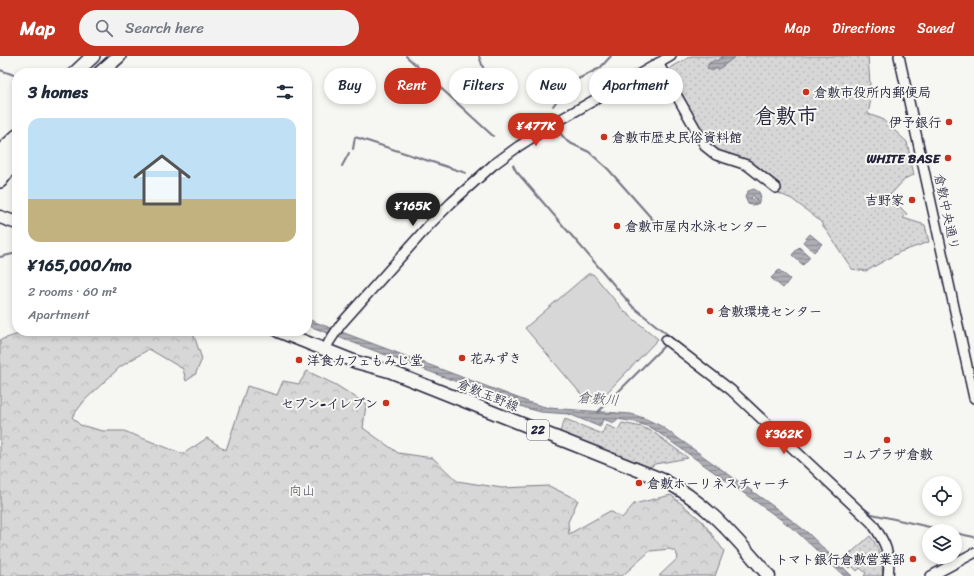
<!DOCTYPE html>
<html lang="en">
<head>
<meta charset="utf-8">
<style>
	:root { --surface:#fff; --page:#f2f2f3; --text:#1f2937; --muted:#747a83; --line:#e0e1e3; --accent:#c8321e }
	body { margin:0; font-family:Sriracha,"Klee One",sans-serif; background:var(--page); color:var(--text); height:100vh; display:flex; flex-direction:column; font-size:15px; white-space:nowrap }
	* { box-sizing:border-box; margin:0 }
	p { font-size:13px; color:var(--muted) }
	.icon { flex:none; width:22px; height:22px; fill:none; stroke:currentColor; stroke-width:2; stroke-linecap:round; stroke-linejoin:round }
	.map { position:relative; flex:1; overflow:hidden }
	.side { position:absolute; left:12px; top:12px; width:300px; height:268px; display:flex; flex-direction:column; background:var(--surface); border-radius:16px; box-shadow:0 2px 6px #0003 }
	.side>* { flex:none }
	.top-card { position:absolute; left:324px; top:12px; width:380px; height:36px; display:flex; gap:8px }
	.fabs { position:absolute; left:922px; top:420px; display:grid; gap:8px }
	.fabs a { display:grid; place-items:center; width:40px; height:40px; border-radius:50%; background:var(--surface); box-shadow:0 2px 6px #0003; font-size:20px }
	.price { position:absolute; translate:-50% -34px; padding:0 9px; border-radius:14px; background:var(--accent); color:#fff; font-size:13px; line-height:26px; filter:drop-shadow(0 1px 2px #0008) }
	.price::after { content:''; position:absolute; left:50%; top:24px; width:12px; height:9px; margin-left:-6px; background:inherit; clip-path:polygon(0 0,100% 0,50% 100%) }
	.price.active { background:#222; color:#fff }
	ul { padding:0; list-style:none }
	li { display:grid; align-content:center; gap:8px; height:212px; padding:0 16px }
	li+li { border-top:1px solid var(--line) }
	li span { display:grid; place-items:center; height:124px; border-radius:12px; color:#555 }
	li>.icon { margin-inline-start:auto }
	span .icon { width:72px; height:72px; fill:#fffc; stroke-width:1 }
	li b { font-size:17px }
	h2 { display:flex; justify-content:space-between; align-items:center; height:48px; padding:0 16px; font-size:17px }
	.tag { padding:0 14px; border-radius:18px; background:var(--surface); box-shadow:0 2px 6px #0003; font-size:14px; line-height:36px }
	.tag.active { background:var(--accent); color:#fff }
	header { display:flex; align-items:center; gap:24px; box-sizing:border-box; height:56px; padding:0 20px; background:var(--accent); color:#fff }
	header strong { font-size:19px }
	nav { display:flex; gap:22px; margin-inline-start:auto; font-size:14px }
	.search { width:280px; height:36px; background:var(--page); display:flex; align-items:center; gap:10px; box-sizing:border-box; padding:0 14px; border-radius:22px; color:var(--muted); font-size:15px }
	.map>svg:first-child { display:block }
	.grass { fill:#d7d7d7; stroke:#7c7c89 }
	.forest { fill:url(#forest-crowns); stroke:#7c7c89 }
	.park { fill:url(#park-dots); stroke:#7c7c89 }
	.water { fill:url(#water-rules); stroke:#757583 }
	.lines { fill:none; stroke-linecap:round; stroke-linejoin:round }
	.stream { stroke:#757583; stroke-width:2 }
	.tertiary-casing { stroke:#22223b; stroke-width:12 }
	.primary-casing { stroke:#22223b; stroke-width:15 }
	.trunk-casing { stroke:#22223b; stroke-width:16 }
	.tertiary { stroke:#f6f6f2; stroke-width:9 }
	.primary { stroke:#f6f6f2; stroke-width:12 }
	.trunk { stroke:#f6f6f2; stroke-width:13 }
	.poi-dot { fill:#c8321e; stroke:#f6f6f2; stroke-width:1.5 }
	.labels { text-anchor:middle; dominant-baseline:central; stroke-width:4; stroke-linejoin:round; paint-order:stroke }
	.shield { fill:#f6f6f2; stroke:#626272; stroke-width:1 }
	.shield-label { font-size:12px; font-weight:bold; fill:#22223b }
	.poi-label { font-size:13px; font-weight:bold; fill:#22223b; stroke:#f6f6f2; text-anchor:start }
	.street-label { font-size:13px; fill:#22223b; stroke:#f6f6f2 }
	.park-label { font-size:13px; fill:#4f4f62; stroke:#f6f6f2 }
	.water-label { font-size:14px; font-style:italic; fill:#535365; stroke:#f6f6f2 }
	.town-label { font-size:21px; font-weight:bold; fill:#22223b; stroke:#f6f6f2 }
</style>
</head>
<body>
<header>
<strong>Map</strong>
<div class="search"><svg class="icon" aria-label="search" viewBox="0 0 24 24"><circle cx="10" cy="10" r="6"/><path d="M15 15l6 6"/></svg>Search here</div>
<nav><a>Map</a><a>Directions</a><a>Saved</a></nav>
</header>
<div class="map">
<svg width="974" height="520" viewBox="0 0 974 520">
	<defs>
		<pattern id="forest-crowns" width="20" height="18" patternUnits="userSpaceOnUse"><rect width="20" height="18" fill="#d7d7d7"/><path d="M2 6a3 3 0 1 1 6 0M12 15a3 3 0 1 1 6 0" fill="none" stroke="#b8b8b9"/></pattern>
		<pattern id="park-dots" width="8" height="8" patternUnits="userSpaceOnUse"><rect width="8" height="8" fill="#d7d7d7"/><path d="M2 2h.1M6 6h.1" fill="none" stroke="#b8b8b9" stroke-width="1.8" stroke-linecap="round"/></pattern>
		<pattern id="water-rules" width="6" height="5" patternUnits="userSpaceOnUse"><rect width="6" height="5" fill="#adadb3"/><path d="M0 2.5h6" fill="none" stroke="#8c8c93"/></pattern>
	</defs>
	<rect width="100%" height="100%" fill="#f6f6f2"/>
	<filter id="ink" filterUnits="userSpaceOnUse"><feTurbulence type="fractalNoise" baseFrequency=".025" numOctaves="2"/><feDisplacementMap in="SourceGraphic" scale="8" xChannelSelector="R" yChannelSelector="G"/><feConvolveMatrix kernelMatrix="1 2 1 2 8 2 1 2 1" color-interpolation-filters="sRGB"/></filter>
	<g filter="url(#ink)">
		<path class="grass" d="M588,218H593L624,255L658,283L598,346L587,345L525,272Z"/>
		<path class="forest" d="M28,275H190L193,277L202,303L195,319L186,325L183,313L149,293L120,311L85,344L72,361L80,369L103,375H124L183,398L207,382L226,394L247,330L277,339L283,325L299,328L307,315L336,329L366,348L363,372L398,397L433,402L457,425L502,432L549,430L578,444L568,466L569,478L610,455L622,462L634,448L671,439L702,465L724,495L715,520H659L678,502L676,496L670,493L650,495L622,520H0V284Z"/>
		<g class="park">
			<path d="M691,0H868L871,43L868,58L882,63L907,86L914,119L906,122L889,140L907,158L903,162L925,169L929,186L900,196L866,215L852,213L820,165L792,143L780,138L770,122L748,104L722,96L711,89L667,14Z"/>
			<path d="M565,363L602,378L606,369L618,374L622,367L642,371L653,376L688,402L655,408L647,413L559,378Z"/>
			<path d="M870,480C880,492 882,505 883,520H864L866,517L860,512L857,515L852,510L849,512L842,505Z"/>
		</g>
		<g class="water">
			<path d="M723,0H736L719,13L717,12L712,15L707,12L708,11V8L715,4L717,5Z"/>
			<path d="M754,133L759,136L761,141L758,148L753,139L751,141L757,148L752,149L748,148L745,141L748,135Z"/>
			<path d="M810,178L822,188L814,196L803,186Z"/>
			<path d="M799,191L810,201L803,209L792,199Z"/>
			<path d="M779,214L790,223L783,232L771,222Z"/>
			<path d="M307,263L531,347L549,352L631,358L644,362L661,370L777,453L808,477L852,520H844L797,476L783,465L652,372L635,366L617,363L614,367L603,363L600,371L569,358L541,356L526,352L317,273L307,269Z"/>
		</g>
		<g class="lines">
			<g class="stream">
				<path d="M406,0L493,80"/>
				<path d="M479,0L487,23"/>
				<path d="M0,14L17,20"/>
				<path d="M553,50L566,32L574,25L600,12L611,0"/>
				<path d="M559,76L568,86L589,96L608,113L661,173"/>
				<path d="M353,93L355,81L466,117"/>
				<path d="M513,109L516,115L633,251L731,329L773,367"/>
				<path d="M342,110L349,97"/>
				<path d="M0,201L17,197"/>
				<path d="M598,356L667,287"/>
				<path d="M862,451L872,458L947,475"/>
				<path d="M955,477L974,481"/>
			</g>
			<defs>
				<g id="tertiary">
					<path d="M899,0L974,342"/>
					<path d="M658,7L706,91L716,99L747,109L776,132"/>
					<path d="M666,284L731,334L872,467C885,486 891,497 888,520"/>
					<path d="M325,295L329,286L341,268L430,168L451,147L493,109L519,90L558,65L671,0"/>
					<path d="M931,520L974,497"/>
				</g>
				<g id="primary">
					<path d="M0,161L17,167"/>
					<path d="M278,275L356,306L389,315L663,424C707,446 737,484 769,520"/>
				</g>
				<g id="trunk">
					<path d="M75,17L93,0"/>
					<path d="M100,17L119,0"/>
					<path d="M0,96L17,80"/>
					<path d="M0,109L17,94"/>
					<path d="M0,125L17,103"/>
				</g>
			</defs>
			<use href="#tertiary" class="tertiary-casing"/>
			<use href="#primary" class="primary-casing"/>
			<use href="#trunk" class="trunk-casing"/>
			<use href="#tertiary" class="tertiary"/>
			<use href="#primary" class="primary"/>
			<use href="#trunk" class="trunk"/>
		</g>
	</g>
	<g class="poi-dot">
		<circle cx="806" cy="36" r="4"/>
		<circle cx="949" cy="66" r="4"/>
		<circle cx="604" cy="81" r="4"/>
		<circle cx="948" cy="102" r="4"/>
		<circle cx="912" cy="144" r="4"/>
		<circle cx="617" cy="170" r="4"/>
		<circle cx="710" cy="255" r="4"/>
		<circle cx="462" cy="302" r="4"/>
		<circle cx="299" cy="304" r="4"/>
		<circle cx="386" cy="347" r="4"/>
		<circle cx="887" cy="384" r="4"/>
		<circle cx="639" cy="427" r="4"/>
		<circle cx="913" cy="503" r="4"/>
	</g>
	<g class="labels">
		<rect class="shield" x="527" y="364" width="22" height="20" rx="3"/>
		<g class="shield-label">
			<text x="538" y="374">22</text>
		</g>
		<g class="poi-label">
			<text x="814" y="36">倉敷市役所内郵便局</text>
			<text x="941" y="66" text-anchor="end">伊予銀行</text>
			<text x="612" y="81">倉敷市歴史民俗資料館</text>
			<text x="940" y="102" text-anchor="end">WHITE BASE</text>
			<text x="904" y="144" text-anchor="end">吉野家</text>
			<text x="625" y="170">倉敷市屋内水泳センター</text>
			<text x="718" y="255">倉敷環境センター</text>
			<text x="470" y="302">花みずき</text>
			<text x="307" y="304">洋食カフェもみじ堂</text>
			<text x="378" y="347" text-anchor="end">セブン-イレブン</text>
			<text x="887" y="398" text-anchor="middle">コムプラザ倉敷</text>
			<text x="647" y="427">倉敷ホーリネスチャーチ</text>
			<text x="905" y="503" text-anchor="end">トマト銀行倉敷営業部</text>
		</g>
		<g class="street-label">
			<text transform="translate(947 156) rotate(78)">倉敷中央通り</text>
			<text transform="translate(488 339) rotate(22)">倉敷玉野線</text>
		</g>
		<g class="park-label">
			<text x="302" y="434">向山</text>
		</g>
		<g class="water-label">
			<text transform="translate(598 343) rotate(5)">倉敷川</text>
		</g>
		<g class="town-label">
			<text x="786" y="60">倉敷市</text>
		</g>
	</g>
</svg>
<div class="fabs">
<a><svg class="icon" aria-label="locate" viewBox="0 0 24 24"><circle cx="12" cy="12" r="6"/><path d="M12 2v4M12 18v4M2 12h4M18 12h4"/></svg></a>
<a><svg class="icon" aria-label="layers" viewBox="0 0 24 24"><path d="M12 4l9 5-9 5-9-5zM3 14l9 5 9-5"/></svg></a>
</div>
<b class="price" style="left:536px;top:91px">¥477K</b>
<b class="price active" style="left:413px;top:171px">¥165K</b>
<b class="price" style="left:784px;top:399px">¥362K</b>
<div class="top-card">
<a class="tag">Buy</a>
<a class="tag active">Rent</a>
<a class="tag">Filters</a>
<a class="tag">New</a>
<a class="tag">Apartment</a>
</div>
<section class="side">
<h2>3 homes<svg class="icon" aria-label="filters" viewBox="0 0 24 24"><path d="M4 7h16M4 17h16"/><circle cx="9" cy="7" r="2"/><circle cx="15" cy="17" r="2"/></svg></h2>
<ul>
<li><span style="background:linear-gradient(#bfe0f5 65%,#c2b280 0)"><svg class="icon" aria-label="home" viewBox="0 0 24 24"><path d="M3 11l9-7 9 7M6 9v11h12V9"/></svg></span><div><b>¥165,000/mo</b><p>2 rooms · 60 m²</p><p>Apartment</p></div></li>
</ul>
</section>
</div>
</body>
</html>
